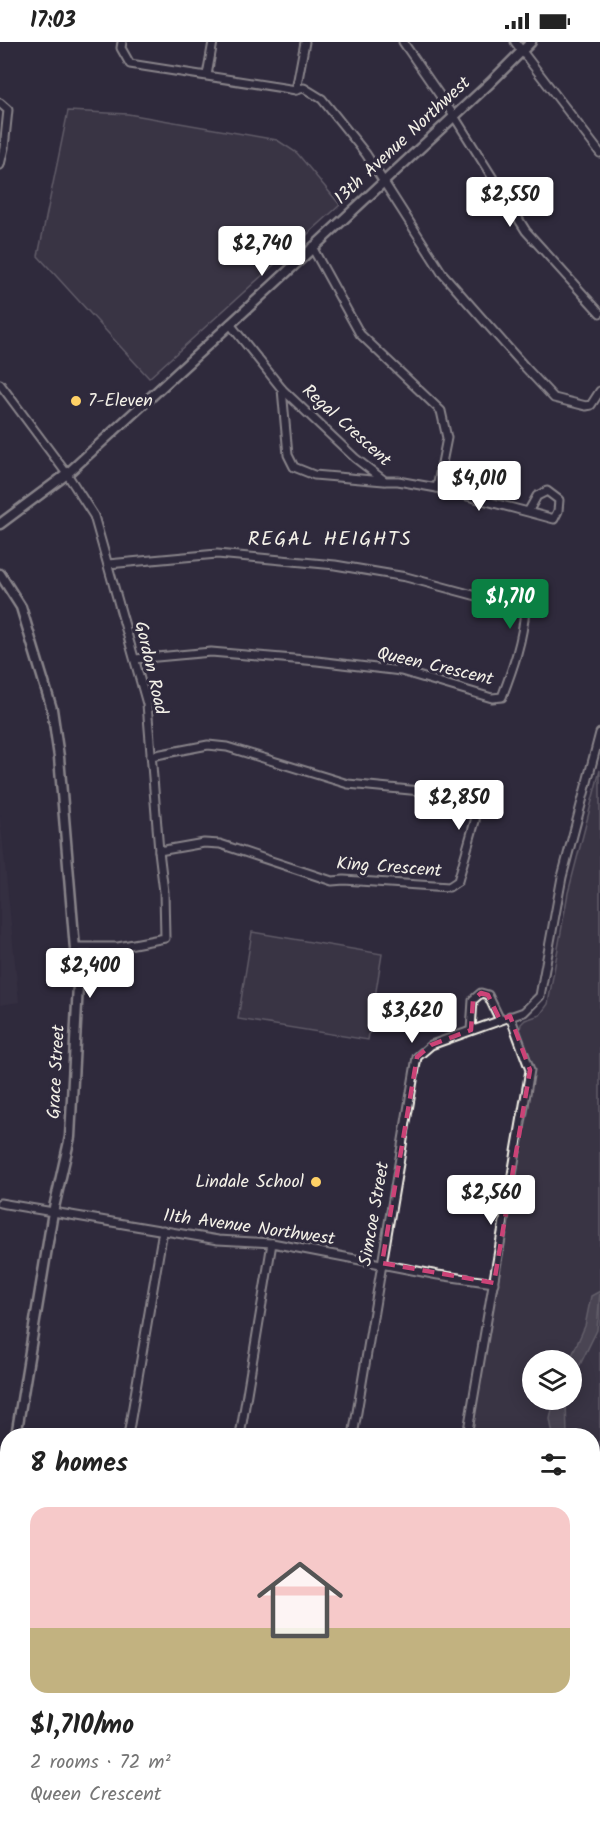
<!DOCTYPE html>
<html lang="en">
<head>
<meta charset="utf-8">
<style>
	:root { --surface:#fff; --page:#f2f2f2; --text:#222; --muted:#767676; --accent:#0b8043 }
	body { margin:0; font-family:Kalam,sans-serif; background:var(--page); color:var(--text); height:100vh; display:flex; flex-direction:column; font-size:22px; white-space:nowrap }
	* { box-sizing:border-box; margin:0 }
	p { font-size:20px; color:var(--muted) }
	.icon { flex:none; width:33px; height:33px; fill:none; stroke:currentColor; stroke-width:2; stroke-linecap:round; stroke-linejoin:round }
	.map { position:relative; flex:1; overflow:hidden }
	.panel { position:absolute; left:0px; top:1386px; width:600px; height:404px; display:flex; flex-direction:column; background:var(--surface); border-radius:24px 24px 0 0; box-shadow:0 3px 15px #0003 }
	.panel>* { flex:none }
	.controls { position:absolute; left:522px; top:1308px; display:grid; gap:12px }
	.controls a { display:grid; place-items:center; width:60px; height:60px; border-radius:50%; background:var(--surface); box-shadow:0 3px 15px #0003; font-size:30px }
	.price { position:absolute; translate:-50% -51px; padding:0 14px; border-radius:6px; background:#fff; color:#222; font-size:20px; line-height:39px; filter:drop-shadow(0 2px 3px #0008) }
	.price::after { content:''; position:absolute; left:50%; top:36px; width:18px; height:14px; margin-left:-9px; background:inherit; clip-path:polygon(0 0,100% 0,50% 100%) }
	.price.selected { background:var(--accent); color:#fff }
	ul { padding:0; list-style:none }
	li { display:grid; align-content:center; gap:12px; height:318px; padding:0 30px }
	li span { display:grid; place-items:center; height:186px; border-radius:18px; color:#555 }
	li>.icon { margin-inline-start:auto }
	span .icon { width:108px; height:108px; fill:#fffc; stroke-width:1 }
	li b { font-size:26px }
	h2 { display:flex; justify-content:space-between; align-items:center; height:72px; padding:0 30px; font-size:26px }
	.status { display:flex; justify-content:space-between; align-items:center; height:42px; padding:0 30px; background:var(--surface); direction:ltr }
	.status svg { height:16px; fill:currentColor }
	.map>svg:first-child { display:block }
	.built { fill:#3b3647 }
	.green { fill:#454050; stroke:#9c989c; stroke-width:1.5; fill-rule:evenodd }
	.water { fill:#6a6670; stroke:#a19ea0; stroke-width:1.5 }
	.lines { fill:none; stroke-linecap:round; stroke-linejoin:round }
	.minor-casing { stroke:#f4f1e8; stroke-width:11 }
	.tertiary-casing { stroke:#f4f1e8; stroke-width:13 }
	.secondary-casing { stroke:#f4f1e8; stroke-width:14 }
	.minor { stroke:#2f2a3d; stroke-width:7 }
	.tertiary { stroke:#2f2a3d; stroke-width:8 }
	.secondary { stroke:#2f2a3d; stroke-width:9 }
	.rail { stroke:#f4f1e8; stroke-width:2 }
	.marked { fill:none; stroke:#cc4377; stroke-width:4.5; stroke-dasharray:12 8; stroke-linejoin:round }
	.poi-dot { fill:#ffd166; stroke:#2f2a3d; stroke-width:2 }
	.labels { text-anchor:middle; dominant-baseline:central; stroke-width:6; stroke-linejoin:round; paint-order:stroke }
	.street-label { font-size:18px; fill:#f4f1e8; stroke:#2f2a3d }
	.poi-label { font-size:18px; fill:#f4f1e8; stroke:#2f2a3d; text-anchor:start }
	.neighbourhood-label { font-size:20px; letter-spacing:1.5px; fill:#f4f1e8; stroke:#2f2a3d }
</style>
</head>
<body>
<div class="status"><b>17:03</b><svg viewBox="0 0 49 12"><path d="M0 12V9h3v3zM5 12V6h3v6zM10 12V3h3v9zM15 12V0h3v12zM26 1h20v11H26zM47 4h2v5h-2z"/></svg></div>
<div class="map">
<svg width="600" height="1789" viewBox="0 0 600 1789">
	<rect width="100%" height="100%" fill="#2f2a3d"/>
	<filter id="ink" filterUnits="userSpaceOnUse"><feTurbulence type="fractalNoise" baseFrequency=".0167" numOctaves="2"/><feDisplacementMap in="SourceGraphic" scale="12" xChannelSelector="R" yChannelSelector="G"/><feConvolveMatrix kernelMatrix="1 2 1 2 8 2 1 2 1" color-interpolation-filters="sRGB"/></filter>
	<g filter="url(#ink)">
		<path class="built" d="M0,774L19,960L0,963Z"/>
		<g class="green">
			<path d="M68,69L128,72L277,98L297,111L340,163L149,336L38,214Z"/>
			<path d="M600,728V1454L593,1491L592,1394H470L529,1064L533,1030L531,1018L520,988L521,982L525,978L540,973L548,962L568,851ZM532,1318H572V1358H532Z"/>
			<path d="M252,890L382,912L368,998L238,977Z"/>
			<path d="M414,1782H534L532,1789H414Z"/>
		</g>
		<g class="water">
			<path d="M600,1249L597,1288L572,1339V1318H570L585,1284L591,1254Z"/>
			<path d="M554,1358H566L567,1393H553L550,1377Z"/>
		</g>
		<g class="lines">
			<defs>
				<g id="minor">
					<path d="M122,0L121,6L130,22L296,48L304,46L322,57L366,112L442,231L525,325L554,356L586,364L591,363L600,349"/>
					<path d="M403,0L454,74L526,189L600,271"/>
					<path d="M515,0L600,111"/>
					<path d="M207,33L213,0"/>
					<path d="M296,48L305,0"/>
					<path d="M0,61L8,68L4,106L0,123"/>
					<path d="M230,282L282,347L355,416L385,439H398L437,446L447,396L441,369L360,292L312,205"/>
					<path d="M0,342L67,432L94,474L147,662L159,809L164,850L165,896L118,905H75"/>
					<path d="M282,347L288,413L294,425L314,433L384,439"/>
					<path d="M437,446L528,470L537,454L547,449L559,458L558,469L554,477L528,470"/>
					<path d="M108,522L217,512L335,523L406,535L525,567C523,598 513,626 502,655L492,656L401,629L317,619L211,610L135,617"/>
					<path d="M151,714L208,703L227,705L348,742L462,753L472,755L477,762L475,779L458,839L449,845L344,838L332,839L220,802L204,801L159,809"/>
					<path d="M471,988L473,958L481,951L488,953L500,978"/>
					<path d="M0,1161L218,1198L272,1201L438,1233L494,1241"/>
					<path d="M128,1394L163,1188"/>
					<path d="M240,1394L272,1201"/>
					<path d="M353,1394L417,1015L431,1003L524,970L540,954L562,835L600,691"/>
					<path d="M467,1394L530,1028L510,974"/>
					<path d="M172,1789L173,1782"/>
					<path d="M284,1789L285,1782"/>
				</g>
				<g id="tertiary">
					<path d="M0,482L67,432L273,243L490,41L531,0"/>
					<path d="M0,532L21,565L52,667L59,715L78,943L70,1095L53,1170L16,1394"/>
					<path d="M0,1488L8,1445"/>
				</g>
				<g id="secondary">
					<path d="M0,1769L8,1770"/>
					<path d="M76,1782L115,1789"/>
				</g>
			</defs>
			<use href="#minor" class="minor-casing"/>
			<use href="#tertiary" class="tertiary-casing"/>
			<use href="#secondary" class="secondary-casing"/>
			<use href="#minor" class="minor"/>
			<use href="#tertiary" class="tertiary"/>
			<use href="#secondary" class="secondary"/>
			<g class="rail">
				<path d="M592,1524L600,1487"/>
				<path d="M539,1789L540,1782"/>
			</g>
		</g>
	</g>
	<path d="M0 0H600V1789H0ZM481,951L488,953L500,978L510,974L530,1028L494,1241L382,1221L417,1015L431,1003L471,988L473,958Z" fill="#2f2a3d" fill-opacity=".55" fill-rule="evenodd"/>
	<path class="marked" d="M481,951L488,953L500,978L510,974L530,1028L494,1241L382,1221L417,1015L431,1003L471,988L473,958Z"/>
	<g class="poi-dot">
		<circle cx="76" cy="359" r="6"/>
		<circle cx="316" cy="1140" r="6"/>
	</g>
	<g class="labels">
		<g class="street-label">
			<text transform="translate(403 99) rotate(-43)">13th Avenue Northwest</text>
			<text transform="translate(346 384) rotate(42)">Regal Crescent</text>
			<text transform="translate(435 625) rotate(13)">Queen Crescent</text>
			<text transform="translate(150 626) rotate(77)">Gordon Road</text>
			<text transform="translate(389 826) rotate(4)">King Crescent</text>
			<text transform="translate(57 1030) rotate(-87)">Grace Street</text>
			<text transform="translate(375 1172) rotate(-80)">Simcoe Street</text>
			<text transform="translate(249 1186) rotate(8)">11th Avenue Northwest</text>
		</g>
		<g class="poi-label">
			<text x="88" y="359">7-Eleven</text>
			<text x="304" y="1140" text-anchor="end">Lindale School</text>
		</g>
		<g class="neighbourhood-label">
			<text x="330" y="498">REGAL HEIGHTS</text>
		</g>
	</g>
</svg>
<div class="controls">
<a><svg class="icon" aria-label="layers" viewBox="0 0 24 24"><path d="M12 4l9 5-9 5-9-5zM3 14l9 5 9-5"/></svg></a>
</div>
<b class="price" style="left:510px;top:186px">$2,550</b>
<b class="price" style="left:262px;top:235px">$2,740</b>
<b class="price" style="left:479px;top:470px">$4,010</b>
<b class="price selected" style="left:510px;top:588px">$1,710</b>
<b class="price" style="left:459px;top:789px">$2,850</b>
<b class="price" style="left:90px;top:957px">$2,400</b>
<b class="price" style="left:412px;top:1002px">$3,620</b>
<b class="price" style="left:491px;top:1184px">$2,560</b>
<section class="panel">
<h2>8 homes<svg class="icon" aria-label="filters" viewBox="0 0 24 24"><path d="M4 7h16M4 17h16"/><circle cx="9" cy="7" r="2"/><circle cx="15" cy="17" r="2"/></svg></h2>
<ul>
<li><span style="background:linear-gradient(#f6c9c9 65%,#c2b280 0)"><svg class="icon" aria-label="home" viewBox="0 0 24 24"><path d="M3 11l9-7 9 7M6 9v11h12V9"/></svg></span><div><b>$1,710/mo</b><p>2 rooms · 72 m²</p><p>Queen Crescent</p></div></li>
</ul>
</section>
</div>
</body>
</html>
